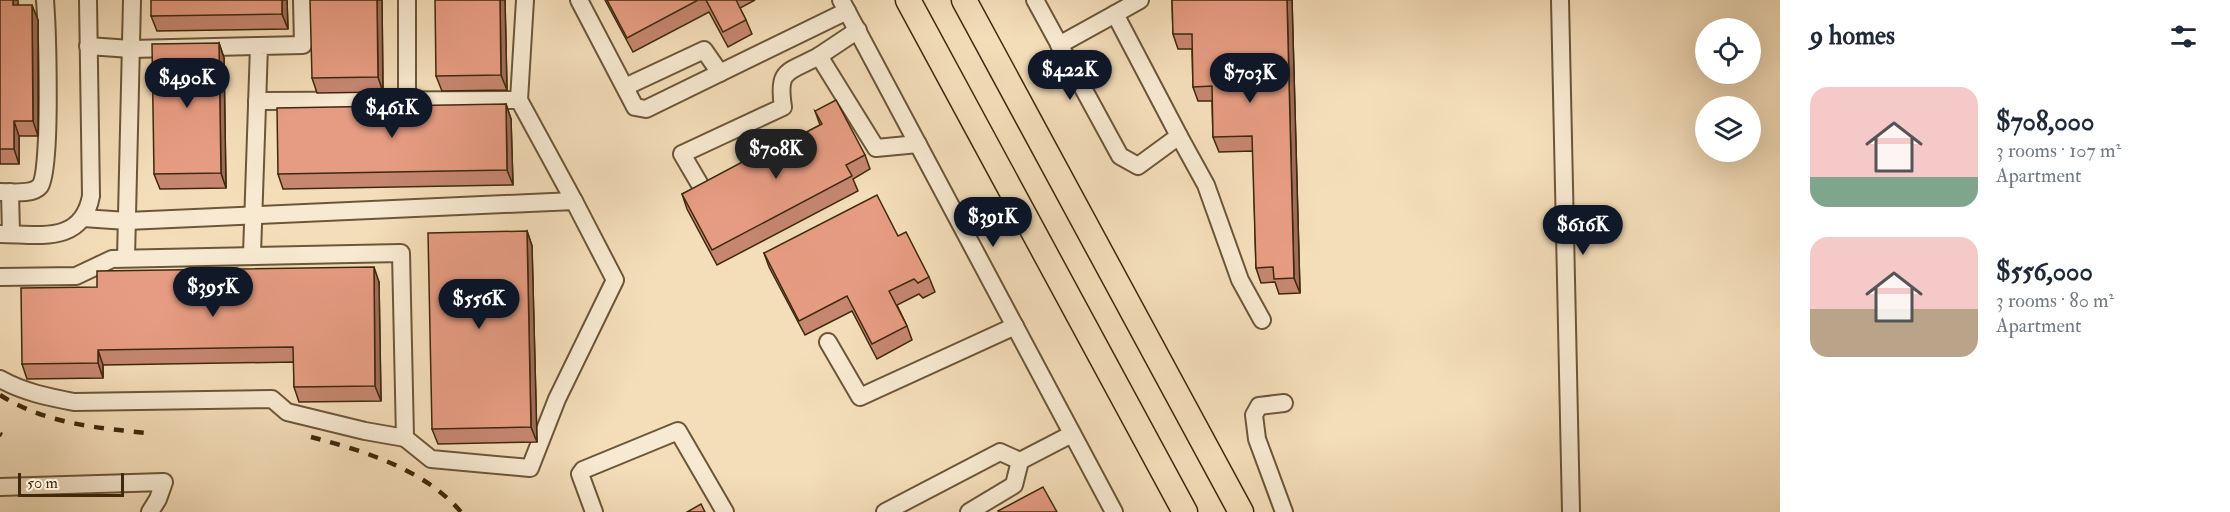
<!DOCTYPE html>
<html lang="en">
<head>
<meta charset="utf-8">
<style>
	:root { --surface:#fff; --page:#f6f6f7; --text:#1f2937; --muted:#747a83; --accent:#111827 }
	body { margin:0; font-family:"IM FELL Double Pica",serif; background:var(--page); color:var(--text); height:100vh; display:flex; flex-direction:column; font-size:22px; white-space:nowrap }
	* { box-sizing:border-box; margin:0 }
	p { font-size:20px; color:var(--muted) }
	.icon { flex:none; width:33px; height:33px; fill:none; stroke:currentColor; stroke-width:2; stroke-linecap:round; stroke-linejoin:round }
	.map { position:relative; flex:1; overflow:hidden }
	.panel { display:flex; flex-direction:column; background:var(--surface); width:450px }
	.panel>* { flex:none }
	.buttons { position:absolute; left:1695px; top:18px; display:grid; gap:12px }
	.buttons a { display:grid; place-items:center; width:66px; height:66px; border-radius:50%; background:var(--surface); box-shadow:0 6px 24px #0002; font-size:30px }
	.scale { position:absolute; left:18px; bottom:15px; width:106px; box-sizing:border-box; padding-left:6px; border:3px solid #3e290c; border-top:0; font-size:16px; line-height:21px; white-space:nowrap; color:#3e290c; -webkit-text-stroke:4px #f8ead2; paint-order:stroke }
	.price { position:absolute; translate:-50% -51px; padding:0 14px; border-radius:21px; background:var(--accent); color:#fff; font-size:20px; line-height:39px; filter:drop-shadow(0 2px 3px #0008) }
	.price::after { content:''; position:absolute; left:50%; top:36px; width:18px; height:14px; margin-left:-9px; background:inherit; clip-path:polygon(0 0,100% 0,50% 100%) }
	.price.active { background:#222; color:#fff }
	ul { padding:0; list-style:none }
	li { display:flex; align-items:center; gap:18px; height:150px; padding:0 30px }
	li span { display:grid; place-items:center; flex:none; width:168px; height:120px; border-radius:18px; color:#555 }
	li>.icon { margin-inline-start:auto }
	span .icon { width:72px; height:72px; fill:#fffc; stroke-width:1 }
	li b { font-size:26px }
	h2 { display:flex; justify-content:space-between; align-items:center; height:72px; padding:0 30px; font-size:26px }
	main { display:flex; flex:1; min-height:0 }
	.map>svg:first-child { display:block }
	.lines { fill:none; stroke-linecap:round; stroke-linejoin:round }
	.minor-casing { stroke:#6c5638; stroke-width:20 }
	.highway-casing { stroke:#3e290c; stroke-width:27 }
	.minor { stroke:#f8ead2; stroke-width:16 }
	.highway { stroke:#f4deba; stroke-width:24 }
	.rail { stroke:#3e290c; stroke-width:4.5; stroke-dasharray:10 10; stroke-linecap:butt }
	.wall { fill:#c68670; stroke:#3e290c; stroke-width:1.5 }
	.shaded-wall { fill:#a16d5b; stroke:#3e290c; stroke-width:1.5 }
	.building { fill:#e69c82; stroke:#3e290c; stroke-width:1.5 }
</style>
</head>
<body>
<main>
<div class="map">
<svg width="1780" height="512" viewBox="0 0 1780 512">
	<rect width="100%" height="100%" fill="#f4deba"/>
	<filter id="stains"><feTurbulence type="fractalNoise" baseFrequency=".00333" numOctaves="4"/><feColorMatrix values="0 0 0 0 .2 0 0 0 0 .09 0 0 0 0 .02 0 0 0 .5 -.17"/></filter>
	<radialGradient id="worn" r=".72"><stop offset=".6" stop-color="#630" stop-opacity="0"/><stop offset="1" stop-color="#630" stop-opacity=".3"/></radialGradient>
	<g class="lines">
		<defs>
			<g id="minor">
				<path d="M407,0V99"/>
				<path d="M579,0L635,107L646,109L847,11"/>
				<path d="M841,0L1114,512"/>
				<path d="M1035,0L1120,156L1138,166L1179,136L1115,14L1140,0"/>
				<path d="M1560,0L1571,512"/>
				<path d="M858,30L819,56L876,148L918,144"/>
				<path d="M1059,45L1115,14"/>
				<path d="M88,46L131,49L259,46"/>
				<path d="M625,87L704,50L720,73"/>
				<path d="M519,100L525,0"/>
				<path d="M257,101L519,100L574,201"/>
				<path d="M1179,136L1206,185L1240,280L1262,320"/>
				<path d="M699,183L682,154L783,107C777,68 788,73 819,56"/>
				<path d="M0,192C11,192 33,195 40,186C52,170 47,26 45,0"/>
				<path d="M10,192L11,234"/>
				<path d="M83,218L127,221L574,201L615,280L557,399L530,468L431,459L405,438"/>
				<path d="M0,234C38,234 82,245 91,196L88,0"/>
				<path d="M252,254L259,46L303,45L302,0"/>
				<path d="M126,258L132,0"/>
				<path d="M0,277L76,276L112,259L401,253L405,438L365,431L287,412L272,399L74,402C48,397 23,392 0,379"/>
				<path d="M828,342L860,397L1015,326"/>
				<path d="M1284,403L1259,406L1254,415L1257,439L1284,512"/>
				<path d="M0,487L164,482L158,499L150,512"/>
				<path d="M594,512L580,474L583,470L678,431L725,512"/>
				<path d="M885,512L1000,452L1020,461"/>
				<path d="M969,512L1014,485L1020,461L1072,434"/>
			</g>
			<g id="highway">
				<path d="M908,0L1185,512"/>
				<path d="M964,0L1241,512"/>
			</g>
		</defs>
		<use href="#minor" class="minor-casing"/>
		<use href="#highway" class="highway-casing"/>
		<use href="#minor" class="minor"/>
		<use href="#highway" class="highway"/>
		<g class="rail">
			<path d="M0,395C44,423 96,428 147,433"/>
			<path d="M0,434L2,435"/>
			<path d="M311,437C364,451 424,469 461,512"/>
		</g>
	</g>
	<g class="wall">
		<path d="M0,0L18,5L38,20V136H19V164H0Z"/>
		<path d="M287,0L288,29L157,31L151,16Z"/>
		<path d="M382,0L383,92L317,93L312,78Z"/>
		<path d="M505,0L507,90L442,91L436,76Z"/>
		<path d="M605,0H755L740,8L746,20L752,34L728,47L709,12L633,52Z"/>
		<path d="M1172,0H1292L1300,293L1279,294L1275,282L1261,283L1256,268L1253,151L1219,152L1213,137L1212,101H1198L1193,87L1192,49H1178L1173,34Z"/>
		<path d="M219,43L224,58L226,188L160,189L154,174Z"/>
		<path d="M506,104L511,119L513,185L283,189L278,174Z"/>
		<path d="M815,111L865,155L870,169L853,179L858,191L717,265L687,209L682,194L748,163L820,125Z"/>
		<path d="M527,231L532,246L537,442L438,444L432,429Z"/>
		<path d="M898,236L929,277L935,292L923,298L919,294L897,305L907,326L912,340L877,359L852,311L805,335L769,267L764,253Z"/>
		<path d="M379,282L381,401L299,402L294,387V362L103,365V378L27,379L22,364Z"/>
	</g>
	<g class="shaded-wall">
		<path d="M13,0H18L19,20L13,5Z"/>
		<path d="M282,0H287L288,29L282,14Z"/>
		<path d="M377,0H382L383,92L378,77Z"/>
		<path d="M500,0H505L507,90L501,75Z"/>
		<path d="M1287,0H1292L1300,293L1294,278Z"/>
		<path d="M32,5L38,20V136L33,121Z"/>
		<path d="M219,43L224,58L226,188L221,173Z"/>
		<path d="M506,104L511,119L513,185L507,170Z"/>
		<path d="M14,121L19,136V164L14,149Z"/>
		<path d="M527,231L532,246L537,442L531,427Z"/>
		<path d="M374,267L379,282L381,401L375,386Z"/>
		<path d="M98,350L103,365V378L98,363Z"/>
	</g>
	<g class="building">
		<path d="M0,0H13V5H32L33,121H14V149H0Z"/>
		<path d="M151,0H282V14L151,16Z"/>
		<path d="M310,0H377L378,77L312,78Z"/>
		<path d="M435,0H500L501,75L436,76Z"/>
		<path d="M607,0H698L627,38Z"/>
		<path d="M706,0H736L746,20L723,32Z"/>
		<path d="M1172,0H1287L1294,278L1274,279L1273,267L1256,268L1252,136L1213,137L1212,86L1193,87L1192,34H1173Z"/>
		<path d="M219,43L221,173L154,174L152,44Z"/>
		<path d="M836,100L865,155L846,165L852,176L712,250L682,194L746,160L748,163L822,124L815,111Z"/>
		<path d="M506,104L507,170L278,174L277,108Z"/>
		<path d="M877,195L898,236L906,232L929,277L918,283L914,279L889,291L907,326L872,344L847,296L799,321L764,253Z"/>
		<path d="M527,231L531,427L432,429L428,233Z"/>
		<path d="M374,267L375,386L294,387L293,347L98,350V363L22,364L21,288L97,287V271Z"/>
		<path d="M1043,487L1057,512H999L998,511Z"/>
		<path d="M701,504L705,512H687Z"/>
	</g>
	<rect width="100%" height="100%" filter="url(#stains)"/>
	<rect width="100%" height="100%" fill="url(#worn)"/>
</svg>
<div class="buttons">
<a><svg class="icon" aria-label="locate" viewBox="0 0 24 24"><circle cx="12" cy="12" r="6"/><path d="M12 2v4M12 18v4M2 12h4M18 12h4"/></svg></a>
<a><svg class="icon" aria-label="layers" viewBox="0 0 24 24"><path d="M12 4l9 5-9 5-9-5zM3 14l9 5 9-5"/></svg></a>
</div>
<div class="scale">50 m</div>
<b class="price" style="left:1070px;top:101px">$422K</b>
<b class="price" style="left:1250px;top:104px">$703K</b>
<b class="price" style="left:187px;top:109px">$490K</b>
<b class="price" style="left:392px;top:139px">$461K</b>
<b class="price active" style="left:776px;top:180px">$708K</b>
<b class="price" style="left:993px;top:248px">$391K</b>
<b class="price" style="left:1583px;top:256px">$616K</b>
<b class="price" style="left:213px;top:318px">$395K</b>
<b class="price" style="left:479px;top:330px">$556K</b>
</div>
<section class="panel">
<h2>9 homes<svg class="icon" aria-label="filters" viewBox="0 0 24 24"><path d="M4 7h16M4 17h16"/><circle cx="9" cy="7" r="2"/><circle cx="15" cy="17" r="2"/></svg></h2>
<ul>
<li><span style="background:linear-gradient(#f6c9c9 75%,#7fa58c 0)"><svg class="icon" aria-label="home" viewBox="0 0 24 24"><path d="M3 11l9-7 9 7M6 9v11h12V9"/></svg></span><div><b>$708,000</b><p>3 rooms · 107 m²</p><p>Apartment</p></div></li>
<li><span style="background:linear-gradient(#f6c9c9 60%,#b9a48a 0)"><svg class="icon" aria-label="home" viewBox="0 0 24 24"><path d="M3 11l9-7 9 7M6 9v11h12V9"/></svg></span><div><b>$556,000</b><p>3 rooms · 80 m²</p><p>Apartment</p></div></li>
</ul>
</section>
</main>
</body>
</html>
